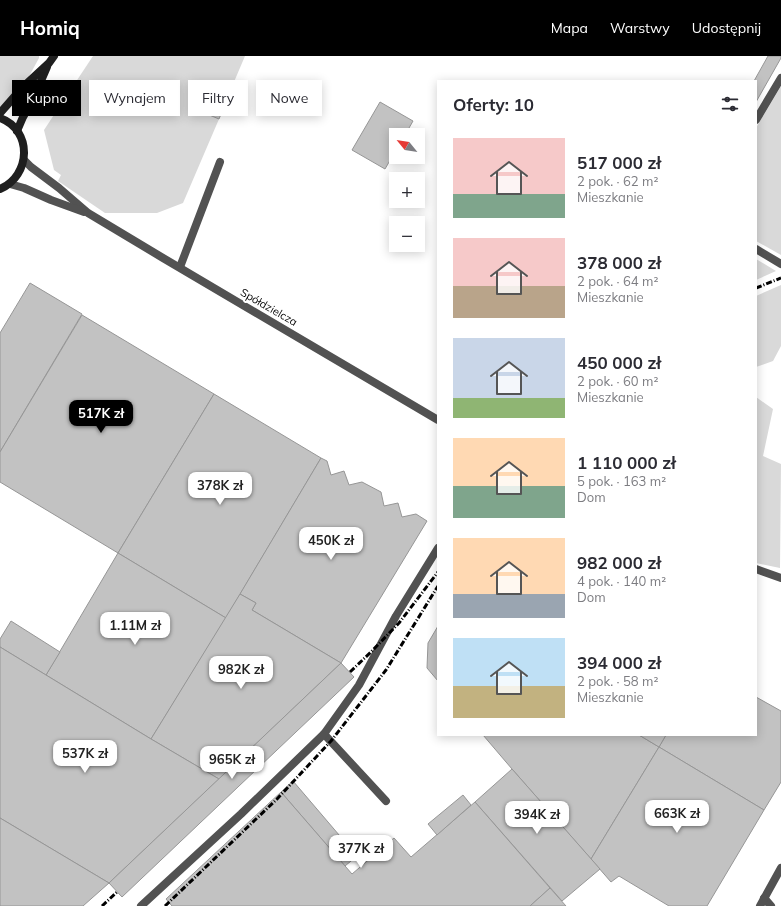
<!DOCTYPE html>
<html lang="pl">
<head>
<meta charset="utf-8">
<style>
	:root { --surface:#fff; --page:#f7f7f7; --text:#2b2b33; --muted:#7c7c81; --accent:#000 }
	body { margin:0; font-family:Mulish,sans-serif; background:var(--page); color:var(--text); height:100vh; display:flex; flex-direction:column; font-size:15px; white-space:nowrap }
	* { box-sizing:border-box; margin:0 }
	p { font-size:13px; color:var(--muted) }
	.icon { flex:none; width:22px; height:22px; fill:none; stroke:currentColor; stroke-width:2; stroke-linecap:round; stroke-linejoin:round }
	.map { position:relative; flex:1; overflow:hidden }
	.side { position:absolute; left:437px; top:24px; width:320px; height:656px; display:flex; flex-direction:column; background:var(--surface); border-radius:0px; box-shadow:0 2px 10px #0003 }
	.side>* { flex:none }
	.top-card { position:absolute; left:12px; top:24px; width:365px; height:36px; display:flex; gap:8px }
	.needle { width:26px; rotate:300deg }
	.fabs { position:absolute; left:389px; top:72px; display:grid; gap:8px }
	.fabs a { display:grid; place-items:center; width:36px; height:36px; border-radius:0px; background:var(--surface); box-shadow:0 2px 10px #0003; font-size:20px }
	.price { position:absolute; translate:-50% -34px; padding:0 9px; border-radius:8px; background:#fff; color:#222; font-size:13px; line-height:26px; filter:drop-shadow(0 1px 2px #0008) }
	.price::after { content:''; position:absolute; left:50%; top:24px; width:12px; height:9px; margin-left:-6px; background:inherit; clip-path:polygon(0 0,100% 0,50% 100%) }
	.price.selected { background:var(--accent); color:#fff }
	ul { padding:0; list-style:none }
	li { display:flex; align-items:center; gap:12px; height:100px; padding:0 16px }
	li span { display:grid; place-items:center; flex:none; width:112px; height:80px; border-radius:0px; color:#555 }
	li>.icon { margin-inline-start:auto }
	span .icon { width:48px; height:48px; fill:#fffc; stroke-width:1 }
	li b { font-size:17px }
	h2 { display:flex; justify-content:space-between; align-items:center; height:48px; padding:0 16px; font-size:17px }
	.pill { padding:0 14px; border-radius:0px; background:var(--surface); box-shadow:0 2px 10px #0003; font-size:14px; line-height:36px }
	.pill.selected { background:var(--accent); color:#fff }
	header { display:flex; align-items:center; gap:24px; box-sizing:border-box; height:56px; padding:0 20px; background:var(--accent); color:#fff }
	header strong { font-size:19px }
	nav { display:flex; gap:22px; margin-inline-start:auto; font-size:14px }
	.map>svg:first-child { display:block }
	.green { fill:#d9d9d9 }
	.building { fill:#c2c2c2; stroke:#969696 }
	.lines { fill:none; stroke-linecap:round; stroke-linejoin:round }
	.service { stroke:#525252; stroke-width:8 }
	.minor { stroke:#525252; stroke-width:8 }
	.tertiary { stroke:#525252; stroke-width:8 }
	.secondary { stroke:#1f1f1f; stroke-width:8 }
	.rail { stroke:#000; stroke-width:3; stroke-dasharray:6 2 1 2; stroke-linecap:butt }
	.labels { text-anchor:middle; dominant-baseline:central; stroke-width:4; stroke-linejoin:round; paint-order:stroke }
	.street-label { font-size:11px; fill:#000; stroke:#fff }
</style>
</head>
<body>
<header>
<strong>Homiq</strong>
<nav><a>Mapa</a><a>Warstwy</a><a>Udostępnij</a></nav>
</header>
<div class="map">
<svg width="781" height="850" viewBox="0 0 781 850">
	<rect width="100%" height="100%" fill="#fff"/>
	<g class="green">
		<path d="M0,0H39V2L26,26L0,54Z"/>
		<path d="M93,0H245L231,33L219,29L207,58L219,63L183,147L157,157H105L58,125L61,119L54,114L44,74Z"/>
		<path d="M781,30V199L756,185V72Z"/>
		<path d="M756,203L776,215L756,224Z"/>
		<path d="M781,229V290L773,305L756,311V240Z"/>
		<path d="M756,341L773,353L763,400L781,408L780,512L756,507Z"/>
	</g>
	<g class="building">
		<path d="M768,0H781V2L756,46V25H754Z"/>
		<path d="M219,29L231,33L219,63L207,58Z"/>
		<path d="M380,46L413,65L405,79H396V94L385,113L352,94Z"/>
		<path d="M30,227L82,258L0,396V277Z"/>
		<path d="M82,259L214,338L118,497L0,426V396Z"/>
		<path d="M214,338L321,402L226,562L118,497Z"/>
		<path d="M321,402L327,405L331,419L344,415L349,429L362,426L381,436L384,450L398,447L402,461L416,458L427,465L341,607L252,554L256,547L240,538Z"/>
		<path d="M118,497L226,562L151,683L46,619Z"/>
		<path d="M240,538L256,547L252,554L341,607L219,723L151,683Z"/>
		<path d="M11,565L60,596L46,619L0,591V583Z"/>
		<path d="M438,570V625L427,612L428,587Z"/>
		<path d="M0,591L151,683L219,723L109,827L0,762Z"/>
		<path d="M341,607L354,621L122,841L109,827Z"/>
		<path d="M756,641L781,655V726L764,754L659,691L666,679H756Z"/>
		<path d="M483,679H639L659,691L591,803L512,713Z"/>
		<path d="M639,679H666L659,691Z"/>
		<path d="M659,691L764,754L707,850H669L619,820L611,826L591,803Z"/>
		<path d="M512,713L600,813L562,845L475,746Z"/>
		<path d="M293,725L357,800L345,810L281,736Z"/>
		<path d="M281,736L352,818L394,782L411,801L475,746L550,832L530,850H172L166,843Z"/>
		<path d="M463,739L471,749L437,779L428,768Z"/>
		<path d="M0,762L109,827L83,850H0Z"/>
		<path d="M550,832L566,850H530Z"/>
	</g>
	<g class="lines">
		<g class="service">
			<path d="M756,64L781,22"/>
			<path d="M756,193L781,208"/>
			<path d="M180,211L220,106"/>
			<path d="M324,678L386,745"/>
			<path d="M764,842L771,850"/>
			<path d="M141,850L241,758L324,678L359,629L396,560L438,492"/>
		</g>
		<path class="minor" d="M760,850L781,812"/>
		<g class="tertiary">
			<path d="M24,104L31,111L59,132L88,157L163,202L438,364"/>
			<path d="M10,128L24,132L51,144L84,156"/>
			<path d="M756,513L781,522"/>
		</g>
		<g class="secondary">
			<path d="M0,57L22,32L49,7L54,0"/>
			<path d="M0,62C33,74 31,120 0,133"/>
			<path d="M17,75L23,61L34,41L47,11"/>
		</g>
		<g class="rail">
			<path d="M756,232L781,222"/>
			<path d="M350,616L371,596L399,567L438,516"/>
			<path d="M102,850L117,836"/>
			<path d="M165,850L277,743L331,685L386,614L438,530"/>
		</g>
	</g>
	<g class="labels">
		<g class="street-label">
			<text transform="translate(269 251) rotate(30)">Spółdzielcza</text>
		</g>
	</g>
</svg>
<div class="fabs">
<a><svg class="needle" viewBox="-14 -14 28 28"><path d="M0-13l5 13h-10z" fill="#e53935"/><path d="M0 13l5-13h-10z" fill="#7c7c81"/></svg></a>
<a>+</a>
<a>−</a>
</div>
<b class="price selected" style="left:101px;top:378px">517K zł</b>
<b class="price" style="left:220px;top:450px">378K zł</b>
<b class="price" style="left:331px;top:505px">450K zł</b>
<b class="price" style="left:135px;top:590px">1.11M zł</b>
<b class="price" style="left:241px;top:634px">982K zł</b>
<b class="price" style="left:85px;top:718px">537K zł</b>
<b class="price" style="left:232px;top:724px">965K zł</b>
<b class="price" style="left:677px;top:778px">663K zł</b>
<b class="price" style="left:537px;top:779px">394K zł</b>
<b class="price" style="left:361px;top:813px">377K zł</b>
<div class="top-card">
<a class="pill selected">Kupno</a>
<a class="pill">Wynajem</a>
<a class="pill">Filtry</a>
<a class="pill">Nowe</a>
</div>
<section class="side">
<h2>Oferty: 10<svg class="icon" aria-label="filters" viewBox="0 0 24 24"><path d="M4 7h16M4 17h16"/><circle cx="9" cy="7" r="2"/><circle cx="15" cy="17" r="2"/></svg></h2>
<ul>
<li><span style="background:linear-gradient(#f6c9c9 70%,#7fa58c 0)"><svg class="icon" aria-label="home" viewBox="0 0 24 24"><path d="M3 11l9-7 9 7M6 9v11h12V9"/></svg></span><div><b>517 000 zł</b><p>2 pok. · 62 m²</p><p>Mieszkanie</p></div></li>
<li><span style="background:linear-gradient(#f6c9c9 60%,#b9a48a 0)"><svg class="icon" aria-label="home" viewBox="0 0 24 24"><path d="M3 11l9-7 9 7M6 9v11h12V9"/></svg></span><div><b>378 000 zł</b><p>2 pok. · 64 m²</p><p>Mieszkanie</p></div></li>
<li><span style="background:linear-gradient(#c9d6e8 75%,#8fb573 0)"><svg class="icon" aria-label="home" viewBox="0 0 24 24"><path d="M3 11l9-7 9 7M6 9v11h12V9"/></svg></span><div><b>450 000 zł</b><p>2 pok. · 60 m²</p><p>Mieszkanie</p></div></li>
<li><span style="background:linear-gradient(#ffd9b3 60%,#7fa58c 0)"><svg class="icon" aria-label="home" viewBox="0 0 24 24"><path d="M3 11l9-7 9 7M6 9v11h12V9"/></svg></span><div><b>1 110 000 zł</b><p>5 pok. · 163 m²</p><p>Dom</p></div></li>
<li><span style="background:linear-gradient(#ffd9b3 70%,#9aa5b1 0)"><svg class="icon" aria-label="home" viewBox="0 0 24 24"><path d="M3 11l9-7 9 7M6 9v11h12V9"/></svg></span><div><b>982 000 zł</b><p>4 pok. · 140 m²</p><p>Dom</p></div></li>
<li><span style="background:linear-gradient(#bfe0f5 60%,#c2b280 0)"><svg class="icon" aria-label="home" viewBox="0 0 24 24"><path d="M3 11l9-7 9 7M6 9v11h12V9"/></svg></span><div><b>394 000 zł</b><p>2 pok. · 58 m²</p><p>Mieszkanie</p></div></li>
</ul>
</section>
</div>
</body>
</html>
